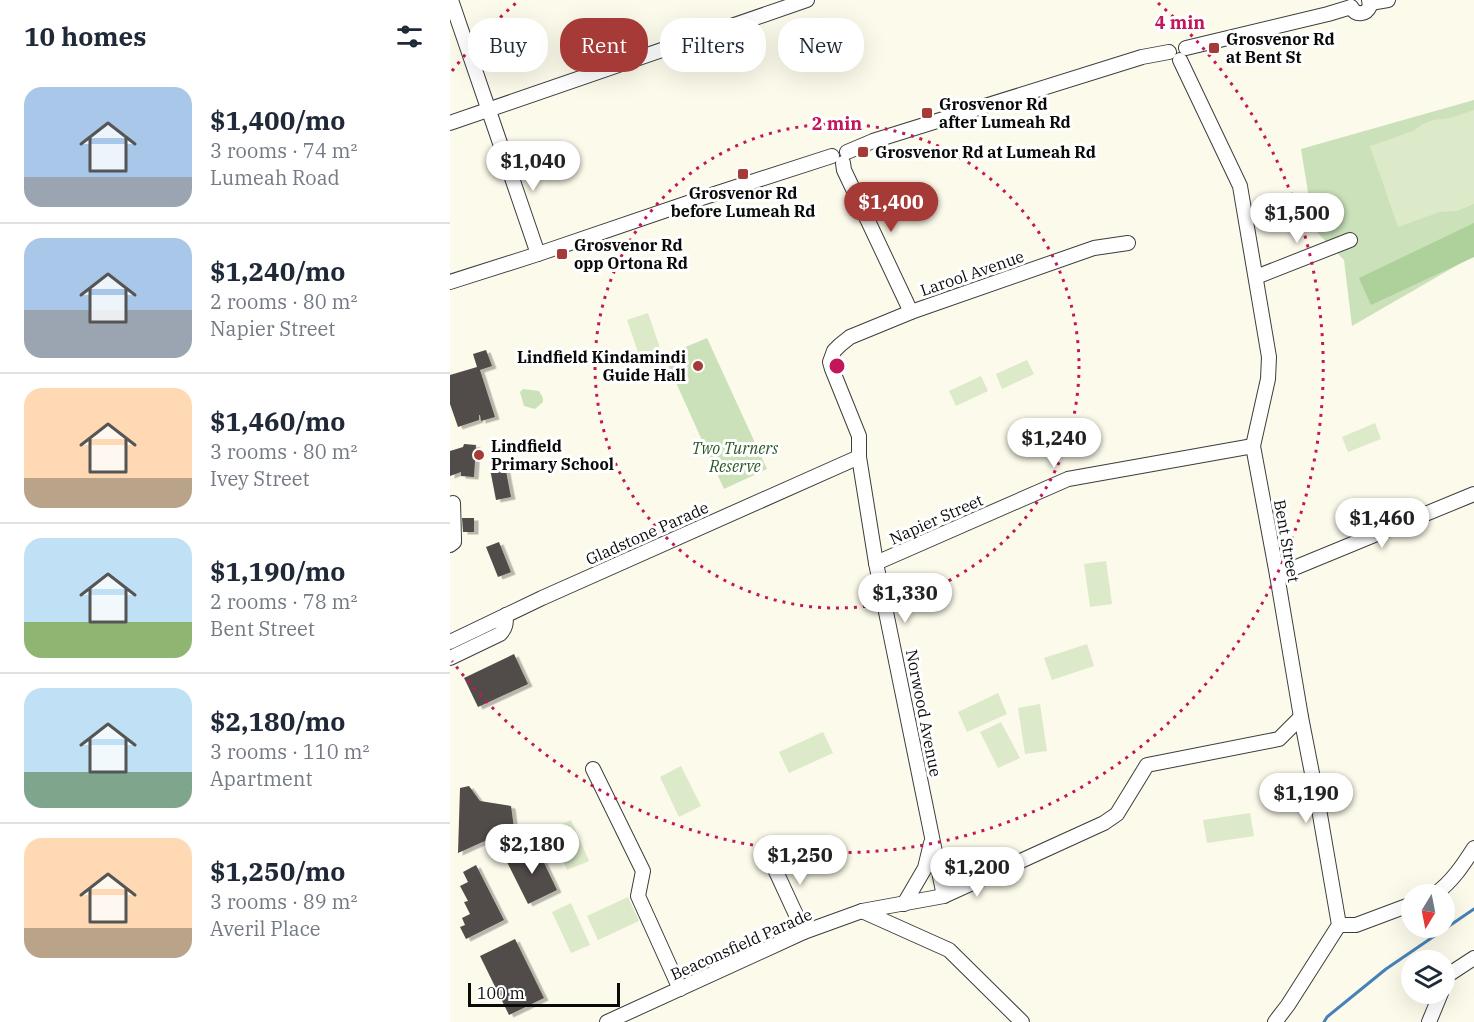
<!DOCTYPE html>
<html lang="en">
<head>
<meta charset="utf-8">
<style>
	:root { --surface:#fff; --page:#f6f6f7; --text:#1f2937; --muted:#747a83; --line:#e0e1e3; --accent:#a63a36 }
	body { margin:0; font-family:"IBM Plex Serif",serif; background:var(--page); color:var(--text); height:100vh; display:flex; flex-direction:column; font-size:22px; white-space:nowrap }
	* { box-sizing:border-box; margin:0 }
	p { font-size:20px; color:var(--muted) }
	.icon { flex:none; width:33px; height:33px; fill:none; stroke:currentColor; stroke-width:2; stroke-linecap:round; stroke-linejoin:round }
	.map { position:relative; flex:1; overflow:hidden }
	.side { display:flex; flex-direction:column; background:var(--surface); width:450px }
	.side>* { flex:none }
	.hud { position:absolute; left:18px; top:18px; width:570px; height:54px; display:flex; gap:12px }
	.needle { width:39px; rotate:190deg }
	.buttons { position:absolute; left:951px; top:884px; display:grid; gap:12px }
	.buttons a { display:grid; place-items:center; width:54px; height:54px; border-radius:50%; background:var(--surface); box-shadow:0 6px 24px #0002; font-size:30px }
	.scale { position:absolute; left:18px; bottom:15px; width:152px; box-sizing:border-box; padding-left:6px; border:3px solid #0a0a0a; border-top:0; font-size:16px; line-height:21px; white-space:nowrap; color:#0a0a0a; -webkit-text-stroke:4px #fff; paint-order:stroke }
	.price { position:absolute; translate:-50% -51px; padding:0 14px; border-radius:21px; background:#fff; color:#222; font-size:20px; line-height:39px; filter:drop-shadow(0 2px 3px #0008) }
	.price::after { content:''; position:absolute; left:50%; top:36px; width:18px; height:14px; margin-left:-9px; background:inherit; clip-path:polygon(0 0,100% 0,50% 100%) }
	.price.selected { background:var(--accent); color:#fff }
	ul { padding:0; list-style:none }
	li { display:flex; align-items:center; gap:18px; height:150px; padding:0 24px }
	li+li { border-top:2px solid var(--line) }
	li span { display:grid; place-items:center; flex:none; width:168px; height:120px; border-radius:18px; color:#555 }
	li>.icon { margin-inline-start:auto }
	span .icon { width:72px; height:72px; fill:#fffc; stroke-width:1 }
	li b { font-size:26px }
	h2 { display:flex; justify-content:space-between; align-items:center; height:72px; padding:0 24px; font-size:26px }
	.tag { padding:0 21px; border-radius:24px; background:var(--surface); box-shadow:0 6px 24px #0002; font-size:21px; line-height:54px }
	.tag.selected { background:var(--accent); color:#fff }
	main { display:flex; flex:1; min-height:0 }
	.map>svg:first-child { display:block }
	.green { fill:#cae1b9 }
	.forest { fill:#aed09a }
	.pitch { fill:#dceac9 }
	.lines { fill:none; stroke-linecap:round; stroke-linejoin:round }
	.stream { stroke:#4682b9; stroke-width:3 }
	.building { fill:#514c48; filter:url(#shadow) }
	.minor-casing { stroke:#3d3d3d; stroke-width:16 }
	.minor { stroke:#fff; stroke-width:14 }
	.ring { fill:none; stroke:#c2185b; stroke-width:3; stroke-dasharray:3 6 }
	.poi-dot { fill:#a63a36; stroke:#fff; stroke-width:2 }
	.labels { text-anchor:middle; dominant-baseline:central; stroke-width:6; stroke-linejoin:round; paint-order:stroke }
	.poi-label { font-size:16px; font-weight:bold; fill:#0a0a0a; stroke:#fff; text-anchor:start }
	.street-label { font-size:16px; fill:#0a0a0a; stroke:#fff }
	.park-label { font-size:16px; font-style:italic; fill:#2a5824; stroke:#fff }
	.centre { fill:#c2185b; stroke:#fff; stroke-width:3 }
	.ring-label { font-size:18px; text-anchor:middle; font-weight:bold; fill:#c2185b; stroke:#fff; stroke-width:6; stroke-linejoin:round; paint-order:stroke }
</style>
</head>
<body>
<main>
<section class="side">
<h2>10 homes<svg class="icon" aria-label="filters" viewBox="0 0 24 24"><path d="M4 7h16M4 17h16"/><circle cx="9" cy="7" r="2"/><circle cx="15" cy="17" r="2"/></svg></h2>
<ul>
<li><span style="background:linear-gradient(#a9c7e8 75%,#9aa5b1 0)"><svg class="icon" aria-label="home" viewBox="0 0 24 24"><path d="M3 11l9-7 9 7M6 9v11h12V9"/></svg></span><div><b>$1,400/mo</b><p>3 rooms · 74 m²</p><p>Lumeah Road</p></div></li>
<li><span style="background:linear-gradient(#a9c7e8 60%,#9aa5b1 0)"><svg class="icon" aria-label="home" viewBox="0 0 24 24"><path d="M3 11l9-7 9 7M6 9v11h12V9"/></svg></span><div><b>$1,240/mo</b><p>2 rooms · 80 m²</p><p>Napier Street</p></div></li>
<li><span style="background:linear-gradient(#ffd9b3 75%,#b9a48a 0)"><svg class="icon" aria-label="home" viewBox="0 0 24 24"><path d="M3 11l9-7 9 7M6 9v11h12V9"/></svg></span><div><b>$1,460/mo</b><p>3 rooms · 80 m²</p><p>Ivey Street</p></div></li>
<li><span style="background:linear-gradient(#bfe0f5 70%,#8fb573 0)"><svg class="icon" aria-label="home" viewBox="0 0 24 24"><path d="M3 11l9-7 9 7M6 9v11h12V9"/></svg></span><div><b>$1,190/mo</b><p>2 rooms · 78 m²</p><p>Bent Street</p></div></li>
<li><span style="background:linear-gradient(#bfe0f5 70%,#7fa58c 0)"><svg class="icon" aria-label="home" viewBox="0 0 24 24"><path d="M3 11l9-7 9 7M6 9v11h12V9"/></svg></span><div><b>$2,180/mo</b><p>3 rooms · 110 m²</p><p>Apartment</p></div></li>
<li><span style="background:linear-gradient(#ffd9b3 75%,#b9a48a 0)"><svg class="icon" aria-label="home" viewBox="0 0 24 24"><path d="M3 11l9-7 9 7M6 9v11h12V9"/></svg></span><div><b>$1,250/mo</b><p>3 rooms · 89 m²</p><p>Averil Place</p></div></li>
</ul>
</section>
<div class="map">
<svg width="1024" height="1022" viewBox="0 0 1024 1022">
	<defs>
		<filter id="shadow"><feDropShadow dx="4.5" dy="2.5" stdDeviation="0" flood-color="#0004"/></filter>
	</defs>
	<rect width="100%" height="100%" fill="#fcfaea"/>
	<g class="green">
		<path d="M1024,100V257L1018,259L902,326L894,260L864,229L851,149Z"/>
		<path d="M257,338L317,469L274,489L214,356Z"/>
		<path d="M73,389L89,391L93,398V402L85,409L74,406L70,392Z"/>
	</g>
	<path class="forest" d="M1024,223V257L921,305L909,278Z"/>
	<g class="pitch">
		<path d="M1024,110V204L1007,211L990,212L948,227L920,146L963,131L975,123L983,120L1000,118Z"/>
		<path d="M198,313L211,351L190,358L177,320Z"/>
		<path d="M577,360L584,374L552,389L546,374Z"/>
		<path d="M531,376L538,391L506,406L499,391Z"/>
		<path d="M925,423L931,439L898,452L892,437Z"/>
		<path d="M656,561L662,604L640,607L634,564Z"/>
		<path d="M637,644L644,666L602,680L594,658Z"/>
		<path d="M548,693L557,714L517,732L508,712Z"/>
		<path d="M590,704L597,751L575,754L568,708Z"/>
		<path d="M551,722L570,758L548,768L530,732Z"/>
		<path d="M373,732L383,753L339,773L329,752Z"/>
		<path d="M231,766L251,806L229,817L210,777Z"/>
		<path d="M800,813L804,836L757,843L753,820Z"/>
		<path d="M121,820L139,861L117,870L100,829Z"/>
		<path d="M178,897L189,921L148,940L137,916Z"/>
		<path d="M121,903L140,945L121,953L102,912Z"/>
	</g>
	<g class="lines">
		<path class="stream" d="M874,1022L877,1017L936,969L1024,909"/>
	</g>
	<g class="building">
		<path d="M36,350L42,366L30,370L45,417L31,421L30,415H29V420L8,427L0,404V375L27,367L23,354Z"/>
		<path d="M14,444L26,445L24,477L11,476V472L0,476V451L13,447Z"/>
		<path d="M55,466L61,497L46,500L40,469Z"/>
		<path d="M12,518H24V532H13Z"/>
		<path d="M49,542L61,572L48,577L36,547Z"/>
		<path d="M64,654L78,684L28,707L14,678Z"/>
		<path d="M19,786L30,801L61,806L64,828L8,853L10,788Z"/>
		<path d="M86,846L107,890L78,904L56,860Z"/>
		<path d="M26,865L54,920L16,939L10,927L15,925L12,918L20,914L14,902L18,901L10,886L18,882L13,872Z"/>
		<path d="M65,939L94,998L59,1015L30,956Z"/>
	</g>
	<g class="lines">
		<defs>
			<g id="minor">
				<path d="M1,0L88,254"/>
				<path d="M920,3L938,0"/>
				<path d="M901,7C906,16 916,15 920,6L919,0"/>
				<path d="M736,48L878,14L901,7"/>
				<path d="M730,60L790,186L819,357L818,379L803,446L827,575L851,717L869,809L889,925L838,1005L825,1022"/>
				<path d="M0,123L357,0"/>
				<path d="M397,152L423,141L692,57L719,52"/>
				<path d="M393,163L394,170L461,312"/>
				<path d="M806,277L900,240"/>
				<path d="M0,282L88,254L252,198L382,156"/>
				<path d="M0,545L4,542V538L3,503"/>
				<path d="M426,563L618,479L803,446"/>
				<path d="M827,575L1024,494"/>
				<path d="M0,642L92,598L409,457"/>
				<path d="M0,658L50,634C56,628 56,623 56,615"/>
				<path d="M143,769L193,871L188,896L230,989"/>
				<path d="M317,852L354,932"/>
				<path d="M985,894C1002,882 1013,865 1024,848"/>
				<path d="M494,896L426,563L409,457V436L382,369L380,362L384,351L390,345L400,337L461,312L644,248L678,243"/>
				<path d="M454,904L475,868L481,843"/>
				<path d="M412,911L499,950L572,1022"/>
				<path d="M889,925H906L962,904"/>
				<path d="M994,983L998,975L1024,958"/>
				<path d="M157,1022L354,932L412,911L494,896L654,823L667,814L697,765L829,739L851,717"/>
				<path d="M979,1022L991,993"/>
			</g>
		</defs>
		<use href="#minor" class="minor-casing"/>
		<use href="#minor" class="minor"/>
	</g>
	<g class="ring">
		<circle cx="387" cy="366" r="242"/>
		<path d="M2 71A485 485 0 0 1 66 3M708 3A485 485 0 1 1 2 661"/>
	</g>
	<g class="poi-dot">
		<rect x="758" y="42" width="12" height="12" rx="3"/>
		<rect x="471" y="107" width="12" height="12" rx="3"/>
		<rect x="407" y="146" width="12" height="12" rx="3"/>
		<rect x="287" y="168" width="12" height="12" rx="3"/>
		<rect x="106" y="248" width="12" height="12" rx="3"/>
		<circle cx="248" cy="366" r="6"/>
		<circle cx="29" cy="455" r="6"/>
	</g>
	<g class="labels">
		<g class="poi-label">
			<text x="776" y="39">Grosvenor Rd<tspan x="776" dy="18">at Bent St</tspan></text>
			<text x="489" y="104">Grosvenor Rd<tspan x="489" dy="18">after Lumeah Rd</tspan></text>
			<text x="425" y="152">Grosvenor Rd at Lumeah Rd</text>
			<text x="293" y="193" text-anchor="middle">Grosvenor Rd<tspan x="293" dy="18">before Lumeah Rd</tspan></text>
			<text x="124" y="245">Grosvenor Rd<tspan x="124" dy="18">opp Ortona Rd</tspan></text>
			<text x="236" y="357" text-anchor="end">Lindfield Kindamindi<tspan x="236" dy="18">Guide Hall</tspan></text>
			<text x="41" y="446">Lindfield<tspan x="41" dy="18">Primary School</tspan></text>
		</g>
		<g class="street-label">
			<text transform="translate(522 273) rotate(-19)">Larool Avenue</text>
			<text transform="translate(486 519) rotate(-24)">Napier Street</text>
			<text transform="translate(197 533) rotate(-24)">Gladstone Parade</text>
			<text transform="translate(837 541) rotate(80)">Bent Street</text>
			<text transform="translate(474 713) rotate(79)">Norwood Avenue</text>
			<text transform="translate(291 944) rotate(-24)">Beaconsfield Parade</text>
		</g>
		<g class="park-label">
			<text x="285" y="448">Two Turners<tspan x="285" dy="18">Reserve</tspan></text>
		</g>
	</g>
	<circle cx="387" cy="366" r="9" class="centre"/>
	<g class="ring-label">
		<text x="730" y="29">4 min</text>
		<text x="387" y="130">2 min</text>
	</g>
</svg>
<div class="buttons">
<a><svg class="needle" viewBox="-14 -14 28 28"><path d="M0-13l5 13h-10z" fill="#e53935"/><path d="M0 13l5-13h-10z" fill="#747a83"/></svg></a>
<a><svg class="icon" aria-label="layers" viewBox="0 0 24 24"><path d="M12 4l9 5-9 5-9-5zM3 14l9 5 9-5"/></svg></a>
</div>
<div class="scale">100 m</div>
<b class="price" style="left:83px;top:192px">$1,040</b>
<b class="price selected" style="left:441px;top:233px">$1,400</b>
<b class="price" style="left:847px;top:244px">$1,500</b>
<b class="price" style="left:604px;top:469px">$1,240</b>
<b class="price" style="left:932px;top:549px">$1,460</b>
<b class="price" style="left:455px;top:624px">$1,330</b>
<b class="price" style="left:856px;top:824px">$1,190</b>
<b class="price" style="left:82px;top:875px">$2,180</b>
<b class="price" style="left:350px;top:886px">$1,250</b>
<b class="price" style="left:527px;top:898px">$1,200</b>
<div class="hud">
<a class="tag">Buy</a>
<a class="tag selected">Rent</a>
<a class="tag">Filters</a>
<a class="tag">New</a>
</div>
</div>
</main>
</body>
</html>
